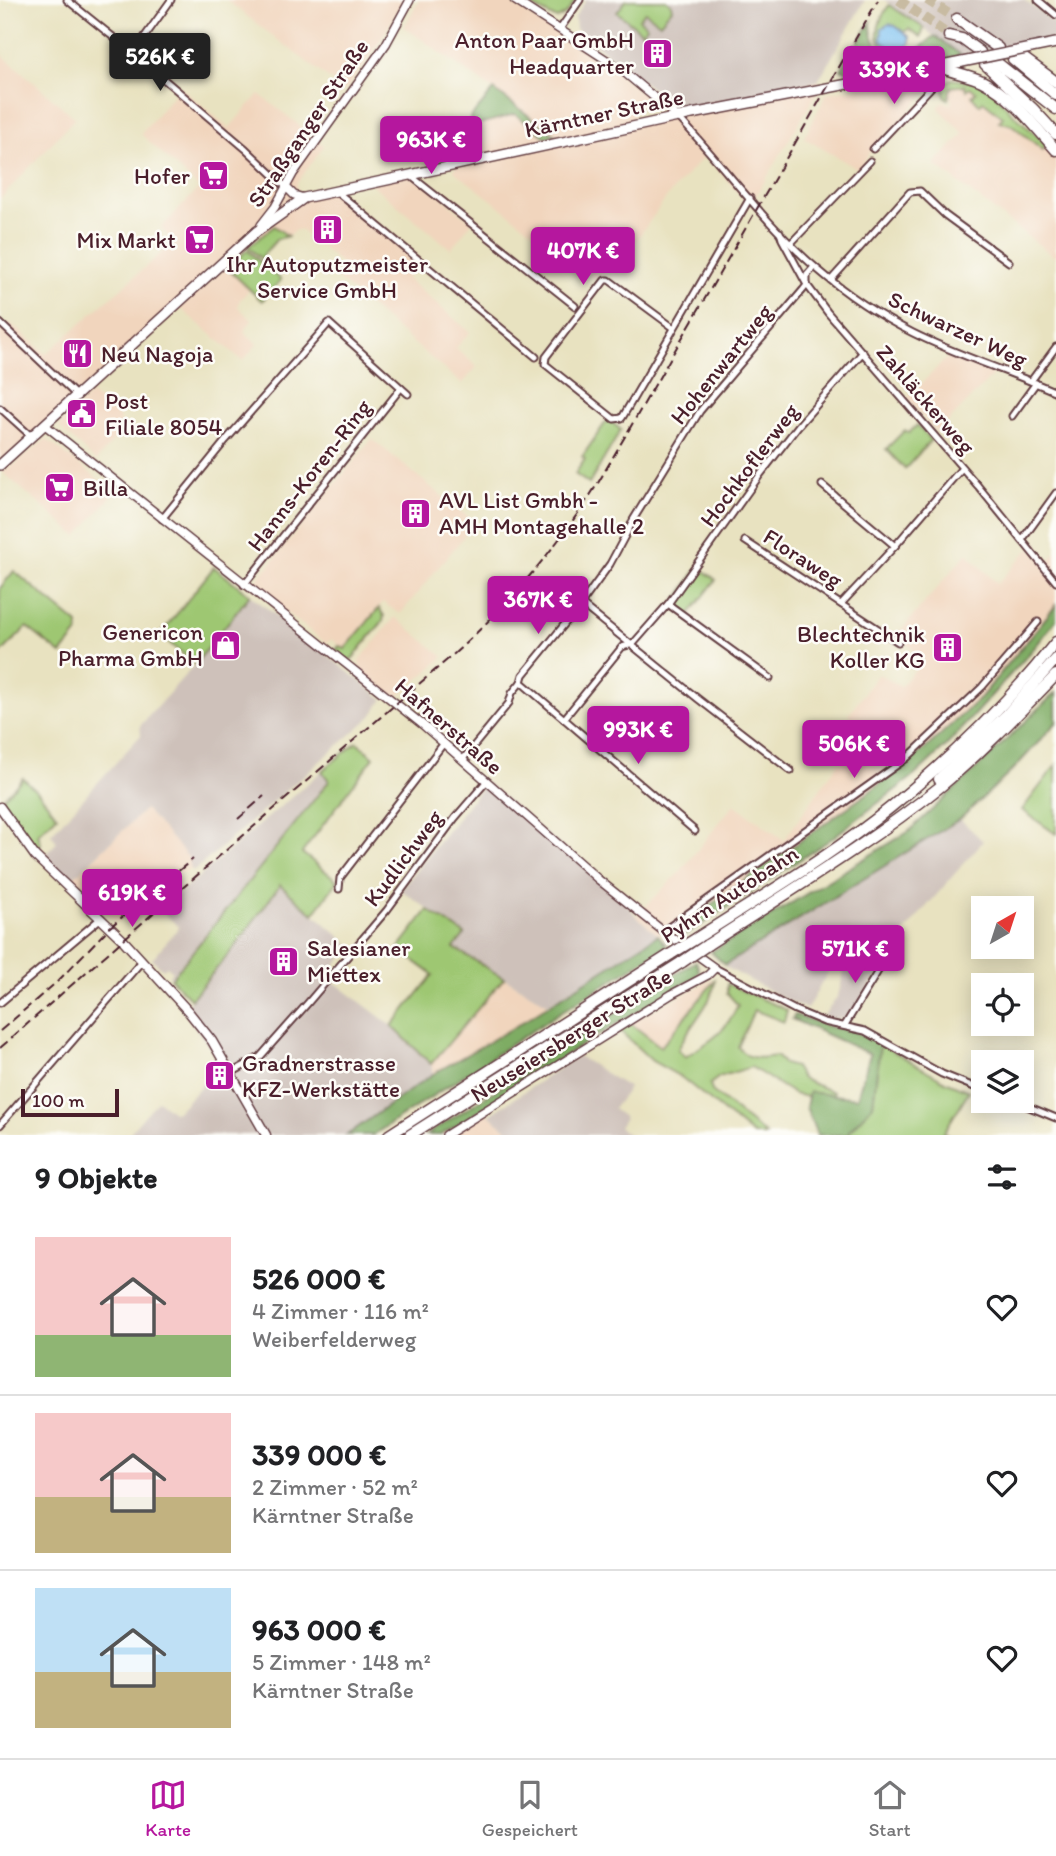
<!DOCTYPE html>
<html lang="de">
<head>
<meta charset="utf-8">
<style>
	:root { --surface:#fff; --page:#f2f2f2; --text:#202124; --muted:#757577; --line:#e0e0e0; --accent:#b5179e }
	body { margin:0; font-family:Itim,sans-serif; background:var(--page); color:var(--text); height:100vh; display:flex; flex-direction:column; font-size:26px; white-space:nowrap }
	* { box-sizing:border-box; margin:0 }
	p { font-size:23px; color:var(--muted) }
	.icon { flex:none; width:38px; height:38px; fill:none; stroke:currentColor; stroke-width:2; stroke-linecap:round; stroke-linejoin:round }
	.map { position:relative; height:1135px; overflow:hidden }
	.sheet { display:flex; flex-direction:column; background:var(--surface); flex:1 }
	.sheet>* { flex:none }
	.needle { width:46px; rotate:39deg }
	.fabs { position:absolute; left:971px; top:896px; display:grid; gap:14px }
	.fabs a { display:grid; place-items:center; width:63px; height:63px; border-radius:0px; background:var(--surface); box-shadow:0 4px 18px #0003; font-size:35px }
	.scale { position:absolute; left:21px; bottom:18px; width:98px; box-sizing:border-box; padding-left:7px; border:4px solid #4a1f2b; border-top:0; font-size:19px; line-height:24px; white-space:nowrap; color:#4a1f2b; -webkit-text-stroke:5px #fdfcf7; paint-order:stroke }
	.price { position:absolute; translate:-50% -60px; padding:0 16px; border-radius:7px; background:var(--accent); color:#fff; font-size:23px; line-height:46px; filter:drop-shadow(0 2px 4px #0008) }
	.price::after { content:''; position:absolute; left:50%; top:42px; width:21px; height:16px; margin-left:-10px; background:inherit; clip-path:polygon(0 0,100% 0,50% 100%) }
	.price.selected { background:#222; color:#fff }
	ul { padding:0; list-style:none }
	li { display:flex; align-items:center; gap:21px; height:175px; padding:0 35px }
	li+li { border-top:2px solid var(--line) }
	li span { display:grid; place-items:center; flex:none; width:196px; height:140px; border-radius:0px; color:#555 }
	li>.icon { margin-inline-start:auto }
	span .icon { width:84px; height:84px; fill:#fffc; stroke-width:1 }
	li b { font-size:30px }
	h2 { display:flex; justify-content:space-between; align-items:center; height:84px; padding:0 35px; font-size:30px }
	.menu { display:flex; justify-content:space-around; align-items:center; height:98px; border-top:2px solid var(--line); background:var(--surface); font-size:19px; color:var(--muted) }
	.menu a { display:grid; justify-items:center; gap:4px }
	.menu .selected { color:var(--accent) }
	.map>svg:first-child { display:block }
	.built { fill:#f1d5bd }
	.industrial { fill:#cec1ba }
	.green { fill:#9ec772; stroke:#74734e; stroke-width:2 }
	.forest { fill:#7eac64; stroke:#646648; stroke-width:2 }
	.water { fill:#79c0f1; stroke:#62708e; stroke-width:2 }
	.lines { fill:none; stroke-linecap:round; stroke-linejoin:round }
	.motorway-tunnel { stroke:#c8bba2; stroke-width:10; stroke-dasharray:10 5; stroke-linecap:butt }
	.minor-casing { stroke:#623c41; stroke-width:9 }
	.tertiary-casing { stroke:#623c41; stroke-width:10 }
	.secondary-casing { stroke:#623c41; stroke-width:11 }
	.primary-casing { stroke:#623c41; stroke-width:12 }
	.motorway-casing { stroke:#623c41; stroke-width:13 }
	.minor { stroke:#fff; stroke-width:5 }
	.tertiary { stroke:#fff; stroke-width:7 }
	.secondary { stroke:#fff; stroke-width:8 }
	.primary { stroke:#fff; stroke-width:9 }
	.motorway { stroke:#fff; stroke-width:10 }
	.rail { stroke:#4a1f2b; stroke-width:2; stroke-dasharray:10 5; stroke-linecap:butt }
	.primary-bridge-casing { stroke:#623c41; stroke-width:12; stroke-linecap:butt }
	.motorway-bridge-casing { stroke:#623c41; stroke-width:13; stroke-linecap:butt }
	.primary-bridge { stroke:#fff; stroke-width:9 }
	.motorway-bridge { stroke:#fff; stroke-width:10 }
	.labels { text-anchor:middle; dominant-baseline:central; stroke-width:5; stroke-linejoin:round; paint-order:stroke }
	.poi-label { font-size:23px; fill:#4a1f2b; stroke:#fdfcf7; text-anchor:start }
	.street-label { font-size:23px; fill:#4a1f2b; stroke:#fdfcf7 }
</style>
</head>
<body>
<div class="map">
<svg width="1056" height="1135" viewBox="0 0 1056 1135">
	<rect width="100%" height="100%" fill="#fdfcf7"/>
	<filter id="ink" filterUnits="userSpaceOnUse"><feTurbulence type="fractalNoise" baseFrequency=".0143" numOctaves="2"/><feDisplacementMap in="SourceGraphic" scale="14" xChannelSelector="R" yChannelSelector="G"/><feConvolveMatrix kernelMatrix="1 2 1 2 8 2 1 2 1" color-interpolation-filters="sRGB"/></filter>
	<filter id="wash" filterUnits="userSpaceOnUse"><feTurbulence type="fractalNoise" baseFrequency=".00686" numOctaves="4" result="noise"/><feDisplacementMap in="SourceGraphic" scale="28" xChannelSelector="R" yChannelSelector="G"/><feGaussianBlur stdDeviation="1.57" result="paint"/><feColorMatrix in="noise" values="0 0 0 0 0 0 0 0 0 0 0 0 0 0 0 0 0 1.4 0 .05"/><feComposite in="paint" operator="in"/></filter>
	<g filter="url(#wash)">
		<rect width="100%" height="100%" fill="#e8e2c0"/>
		<g class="built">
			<path d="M226,0H404L374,51L345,91Z"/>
			<path d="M419,0H514L512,4L605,62L645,96L637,103L640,106L632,118L818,81L822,84L750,206L705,155L667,197L635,242L627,240L597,281L454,171L470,127L515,114L547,138L526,113L404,27Z"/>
			<path d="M0,53L75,118L0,199Z"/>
			<path d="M938,75L935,83L873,149L858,169L804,138L827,93Z"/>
			<path d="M966,85L1046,144L1056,157V258L934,164L964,134L939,108L943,101L951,105V87Z"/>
			<path d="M180,87L229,128L259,94L313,136L324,146L297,183V189L304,198L335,190L419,260L406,278L470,332L456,348L477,367L462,384L334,276L343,265L301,230H296L288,236L274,226L262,235L257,232L0,465V333L10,323L46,354L174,242L161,228L199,188L141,134Z"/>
			<path d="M408,174L421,180L472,222L451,249L370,183Z"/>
			<path d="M225,268L249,290L239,301L238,307L252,320L244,331L257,344L243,361L180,308Z"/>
			<path d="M950,355L988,370L994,374L937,433L906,399Z"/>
			<path d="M91,394L119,417L120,429L119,434L96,461L59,427Z"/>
			<path d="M46,439L115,492L77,536L1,471L14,465Z"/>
			<path d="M372,439L475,523L401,613H398L383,602L344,650L332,639L326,643L252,586Z"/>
			<path d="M1030,548L1046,564L1056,552V605L982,696L925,749L865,795L683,924L658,935L636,916L680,872L734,804L784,840L843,757L837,753L848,737L889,767L897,758L848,715L878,674L901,686L924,659L897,635L967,553L997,584Z"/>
			<path d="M395,617L444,657L396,698L361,671L359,661Z"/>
			<path d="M145,809L189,857L191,869L178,874L117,922L69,882Z"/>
			<path d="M504,978L548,1004L516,1026L433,1074L431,1064Z"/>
			<path d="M713,979L715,980L661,1047L630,1023Z"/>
			<path d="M480,1101L489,1115L514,1135H426Z"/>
		</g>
		<g class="industrial">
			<path d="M586,0H865L818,81L678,109L576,29L575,17Z"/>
			<path d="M884,0H1024L1056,24V38L960,55Z"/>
			<path d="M250,595L383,699L372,716L194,871L191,869L188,857L145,809L69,882L44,857L57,842L51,834L141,735L140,726L195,664Z"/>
			<path d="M322,771L330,781L172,978L169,975L172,971L167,966L163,969L152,959L179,927L160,910Z"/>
			<path d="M486,782L626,902L636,916L658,935L548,1004L454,948L464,934L401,890Z"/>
			<path d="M960,819L983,841L902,935L849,1019H833L823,1016L838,996L844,972L832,965L807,1009L783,998L724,966Z"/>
			<path d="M281,885L351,946L328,975L334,982L392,1026L431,1064L433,1074L347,1135H128L158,1100L173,1112L178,1111L221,1064L183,1010L234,948Z"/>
			<path d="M578,1056L629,1088L613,1109L625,1118L619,1127L629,1135H514L489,1115Z"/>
		</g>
		<g class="green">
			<path d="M520,0H576L566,14L557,19Z"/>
			<path d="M626,0H666L671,4L672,9L660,23L645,12L639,19L647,26L642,32L617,12Z"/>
			<path d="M889,5L924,28L921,37L909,29L904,32L895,26L891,48L898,51C867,50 878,21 889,5Z"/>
			<path d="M951,79L975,82L992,90L1010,111L1046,144L1043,150L1012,125L999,121L1003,117L983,101L980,105L972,96L976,92L970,87L967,90L965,85L951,87L948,99L945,97L943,85Z"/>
			<path d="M274,226L288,236L277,239L263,255L264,261L248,247Z"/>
			<path d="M247,250L281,280L262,301L227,268Z"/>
			<path d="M608,419L621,430L589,484L575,474L585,459L582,457Z"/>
			<path d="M917,425L931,440L905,469L886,449L905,430L909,433Z"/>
			<path d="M214,567L250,595L195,664L160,635Z"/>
			<path d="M699,567L716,580L689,615L675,602Z"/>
			<path d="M14,571L78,624V633L61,654L27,627L0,654V588Z"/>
			<path d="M379,608L384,616L383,621L352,659L348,660L336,650L339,646L345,649Z"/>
			<path d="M357,742L374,757L302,853L338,881L313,914L280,885L234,948L191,999L171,979L329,781L322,771Z"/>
			<path d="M1056,765V834L1022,810Z"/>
			<path d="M23,778L39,793L57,816L38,834L41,844L36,848L1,800Z"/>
			<path d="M428,910L465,934L454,948L504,978L431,1064L392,1026L433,975L398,949Z"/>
			<path d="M715,980C714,1003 687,1027 678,1050L685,1057C711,1041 725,1033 738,1005L727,993V984L787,1010L784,1022L754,1010L738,1047C748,1061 761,1058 776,1056L784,1064L795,1067L802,1079L833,1092V1095L809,1092L808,1097L794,1094L751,1067L719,1077L710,1084L712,1091L766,1135H753L681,1077L652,1061L619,1030L630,1023L661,1047Z"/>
			<path d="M880,1044L947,1082L969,1091L944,1132L948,1135H849L848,1131L873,1105Z"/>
		</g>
		<g class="forest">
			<path d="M871,22C870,46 889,67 913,53C921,49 927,41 935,36L961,55L897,67C878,61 858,78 841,69Z"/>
			<path d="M494,90L555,135L547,138L515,114L470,127V118Z"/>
			<path d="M1056,605V620L1035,647L946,746L915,775L828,841L686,935L681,931L683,924L865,795L925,749L982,696Z"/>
			<path d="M1056,692V723L1012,771L960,819L725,965L711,952L908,832L971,774Z"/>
			<path d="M658,935L667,946L556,1015L373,1135H347L433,1074L516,1026Z"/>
			<path d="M696,961L699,971L694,978L585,1043L441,1135H426Z"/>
			<path d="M795,1015L831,1027L854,1031L880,1044L873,1105L849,1131V1135H817L806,1107L809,1092L857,1098L870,1054L792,1019Z"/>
		</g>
		<path class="water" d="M889,24L895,26L910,37V44C901,54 890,50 881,40L882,28Z"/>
	</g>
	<g filter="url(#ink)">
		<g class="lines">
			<g class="motorway-tunnel">
				<path d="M899,0L947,34"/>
				<path d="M927,0L957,19"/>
			</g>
			<defs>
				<g id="minor">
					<path d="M67,0L133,53L246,149L286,187"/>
					<path d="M1038,0L1056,15"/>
					<path d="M560,29L580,0"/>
					<path d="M133,53L171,0"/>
					<path d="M679,118C725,167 765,224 816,268C845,293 879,316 913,333C959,356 1009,371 1056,392"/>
					<path d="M873,149L935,83L940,67"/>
					<path d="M411,176L575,306"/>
					<path d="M336,191L536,357"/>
					<path d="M780,232L782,239L807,285L828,313L978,486L1056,582"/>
					<path d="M791,243L870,161"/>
					<path d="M831,280L910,192L920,191L945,215L1009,262"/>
					<path d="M0,323L77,396"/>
					<path d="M674,328L609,280H605L546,357L545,364L614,419L622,418L750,198"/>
					<path d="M1031,381L1056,347"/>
					<path d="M0,408L31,436"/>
					<path d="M1012,416L1036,383"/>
					<path d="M822,485L895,546L841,604"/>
					<path d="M162,519L226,440L329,323L408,394"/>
					<path d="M633,520L700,411L803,290L807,285V275L814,267"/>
					<path d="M633,521L610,564L581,604L697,698L791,771"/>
					<path d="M1022,540L1056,493"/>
					<path d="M745,541L898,642"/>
					<path d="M895,546L962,468"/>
					<path d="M244,585L401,388"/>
					<path d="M668,604L770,678"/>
					<path d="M521,682L523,675L581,604"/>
					<path d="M564,719L622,647L633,644L668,604L760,475L798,426L863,352"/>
					<path d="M463,759L509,703L512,693L521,682L695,831"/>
					<path d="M339,889L340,878L444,743"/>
					<path d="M663,931L907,758L982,687L1038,622"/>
					<path d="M715,968L795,1010L824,1022L865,1031L942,1074L984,1091"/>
					<path d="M0,1003L101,918"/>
					<path d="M845,1025L886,958"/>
					<path d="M231,1073L260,1057L307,1004L387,910L455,818L486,782"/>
					<path d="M1015,1101L1056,1118"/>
					<path d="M0,1125L142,961"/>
				</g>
				<g id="tertiary">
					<path d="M514,0L619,68L679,118"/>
					<path d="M286,187L294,195L304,198"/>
					<path d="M261,225L275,207L293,174L386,44L410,0"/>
					<path d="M45,425L423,725L599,880L663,931L715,968L708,975L672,994L446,1135"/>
				</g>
				<path id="secondary" d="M0,807L35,856L123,940L188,1011L212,1041L266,1135"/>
				<g id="primary">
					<path d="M1031,48L1056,43"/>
					<path d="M0,465L256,232L304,198L692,114L962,62"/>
				</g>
				<g id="motorway">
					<path d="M957,19L998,48"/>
					<path d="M949,36L962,39L980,52"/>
					<path d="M1022,57L1056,82"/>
					<path d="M1013,59L1056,95"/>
					<path d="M996,62L1056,109"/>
					<path d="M985,64L1033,109L1056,134"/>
					<path d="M940,67C954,73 969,75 982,81C1011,95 1035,126 1056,150"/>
					<path d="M939,779L1007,714L1056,659"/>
					<path d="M697,938C762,896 831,856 891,807C951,758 1008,703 1056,642"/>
					<path d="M707,945C785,894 869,844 941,786C982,752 1019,713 1056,675"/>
					<path d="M389,1135L671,954"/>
					<path d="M410,1135L682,962"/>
				</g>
			</defs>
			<use href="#minor" class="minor-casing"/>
			<use href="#tertiary" class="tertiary-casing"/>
			<use href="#secondary" class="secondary-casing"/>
			<use href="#primary" class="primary-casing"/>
			<use href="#motorway" class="motorway-casing"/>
			<use href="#minor" class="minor"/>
			<use href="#tertiary" class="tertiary"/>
			<use href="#secondary" class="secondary"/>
			<use href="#primary" class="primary"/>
			<use href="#motorway" class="motorway"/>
			<g class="rail">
				<path d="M238,819L264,796"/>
				<path d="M0,1031L58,981L110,927L193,859"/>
				<path d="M0,1048L158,909L455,653C511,602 558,546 598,483L878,0"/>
			</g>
			<defs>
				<path id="primary-bridge" d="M962,62L1031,48"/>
				<g id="motorway-bridge">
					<path d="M671,954L697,938"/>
					<path d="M682,962L707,945"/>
				</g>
			</defs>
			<use href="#primary-bridge" class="primary-bridge-casing"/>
			<use href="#motorway-bridge" class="motorway-bridge-casing"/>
			<use href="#primary-bridge" class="primary-bridge"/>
			<use href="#motorway-bridge" class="motorway-bridge"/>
		</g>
	</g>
	<defs>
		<symbol id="building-square" viewBox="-11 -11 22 22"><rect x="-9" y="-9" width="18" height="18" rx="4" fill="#b5179e" stroke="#fdfcf7"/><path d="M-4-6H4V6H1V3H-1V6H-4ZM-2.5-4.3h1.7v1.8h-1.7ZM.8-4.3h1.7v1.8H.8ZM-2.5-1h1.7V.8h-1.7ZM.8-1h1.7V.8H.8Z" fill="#fff"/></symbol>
		<symbol id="supermarket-square" viewBox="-11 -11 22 22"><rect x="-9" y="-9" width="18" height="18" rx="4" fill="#b5179e" stroke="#fdfcf7"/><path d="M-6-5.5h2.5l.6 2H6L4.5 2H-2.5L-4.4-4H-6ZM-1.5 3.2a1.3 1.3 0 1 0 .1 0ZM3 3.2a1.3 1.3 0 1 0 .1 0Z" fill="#fff"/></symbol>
		<symbol id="restaurant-square" viewBox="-11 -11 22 22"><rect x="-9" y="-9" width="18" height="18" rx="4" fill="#b5179e" stroke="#fdfcf7"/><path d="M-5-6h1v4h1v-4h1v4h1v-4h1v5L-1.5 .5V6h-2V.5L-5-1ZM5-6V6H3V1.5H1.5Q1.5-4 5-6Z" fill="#fff"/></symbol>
		<symbol id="civic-square" viewBox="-11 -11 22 22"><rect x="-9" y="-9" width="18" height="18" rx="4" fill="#b5179e" stroke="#fdfcf7"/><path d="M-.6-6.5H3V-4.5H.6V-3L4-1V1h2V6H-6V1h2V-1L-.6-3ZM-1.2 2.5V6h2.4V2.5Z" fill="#fff"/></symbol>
		<symbol id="shop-square" viewBox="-11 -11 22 22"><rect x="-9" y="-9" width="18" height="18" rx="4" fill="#b5179e" stroke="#fdfcf7"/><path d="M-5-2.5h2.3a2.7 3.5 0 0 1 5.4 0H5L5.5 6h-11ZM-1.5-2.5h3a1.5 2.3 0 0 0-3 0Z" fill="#fff"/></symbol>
	</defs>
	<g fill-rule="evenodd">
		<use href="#building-square" x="640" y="36" width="35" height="35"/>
		<use href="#supermarket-square" x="196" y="158" width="35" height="35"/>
		<use href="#building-square" x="310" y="212" width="35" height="35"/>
		<use href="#supermarket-square" x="182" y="222" width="35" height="35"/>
		<use href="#restaurant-square" x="60" y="336" width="35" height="35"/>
		<use href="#civic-square" x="64" y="396" width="35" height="35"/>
		<use href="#supermarket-square" x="42" y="470" width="35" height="35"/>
		<use href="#building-square" x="398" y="496" width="35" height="35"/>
		<use href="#shop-square" x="208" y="628" width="35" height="35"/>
		<use href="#building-square" x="930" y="630" width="35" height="35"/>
		<use href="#building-square" x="266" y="944" width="35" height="35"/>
		<use href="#building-square" x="202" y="1058" width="35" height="35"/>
	</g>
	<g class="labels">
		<g class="poi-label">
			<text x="634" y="40" text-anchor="end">Anton Paar GmbH<tspan x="634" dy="26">Headquarter</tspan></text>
			<text x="190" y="176" text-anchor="end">Hofer</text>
			<text x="176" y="240" text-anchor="end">Mix Markt</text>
			<text x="327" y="264" text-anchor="middle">Ihr Autoputzmeister<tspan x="327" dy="26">Service GmbH</tspan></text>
			<text x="101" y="354">Neu Nagoja</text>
			<text x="105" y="401">Post<tspan x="105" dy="26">Filiale 8054</tspan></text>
			<text x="83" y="488">Billa</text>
			<text x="439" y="500">AVL List Gmbh -<tspan x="439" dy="26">AMH Montagehalle 2</tspan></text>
			<text x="203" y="632" text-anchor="end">Genericon<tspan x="203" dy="26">Pharma GmbH</tspan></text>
			<text x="925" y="634" text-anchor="end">Blechtechnik<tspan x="925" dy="26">Koller KG</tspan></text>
			<text x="307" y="948">Salesianer<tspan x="307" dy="26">Miettex</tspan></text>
			<text x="242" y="1063">Gradnerstrasse<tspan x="242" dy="26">KFZ-Werkstätte</tspan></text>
		</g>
		<g class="street-label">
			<text transform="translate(604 113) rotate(-12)">Kärntner Straße</text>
			<text transform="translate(308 123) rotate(-56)">Straßganger Straße</text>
			<text transform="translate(958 329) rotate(25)">Schwarzer Weg</text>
			<text transform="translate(721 364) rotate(-51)">Hohenwartweg</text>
			<text transform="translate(926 399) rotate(49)">Zahläckerweg</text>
			<text transform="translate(749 465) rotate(-53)">Hochkoflerweg</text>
			<text transform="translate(309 475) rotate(-52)">Hanns-Koren-Ring</text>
			<text transform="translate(803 558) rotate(33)">Floraweg</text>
			<text transform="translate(449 726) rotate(41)">Hafnerstraße</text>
			<text transform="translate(403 858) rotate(-53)">Kudlichweg</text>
			<text transform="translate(729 894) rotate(-33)">Pyhrn Autobahn</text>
			<text transform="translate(571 1035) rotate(-32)">Neuseiersberger Straße</text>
		</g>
	</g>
</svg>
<div class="fabs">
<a><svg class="needle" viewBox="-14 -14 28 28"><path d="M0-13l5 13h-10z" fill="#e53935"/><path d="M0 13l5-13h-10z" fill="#757577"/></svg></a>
<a><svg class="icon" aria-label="locate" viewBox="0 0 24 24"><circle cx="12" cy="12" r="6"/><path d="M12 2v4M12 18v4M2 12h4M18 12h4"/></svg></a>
<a><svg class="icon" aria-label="layers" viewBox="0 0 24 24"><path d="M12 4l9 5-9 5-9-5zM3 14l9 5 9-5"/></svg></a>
</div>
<div class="scale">100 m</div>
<b class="price selected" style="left:160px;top:93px">526K €</b>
<b class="price" style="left:894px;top:106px">339K €</b>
<b class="price" style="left:431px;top:176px">963K €</b>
<b class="price" style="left:583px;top:287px">407K €</b>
<b class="price" style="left:538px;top:636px">367K €</b>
<b class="price" style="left:638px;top:766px">993K €</b>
<b class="price" style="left:854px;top:780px">506K €</b>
<b class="price" style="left:132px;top:929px">619K €</b>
<b class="price" style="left:855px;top:985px">571K €</b>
</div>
<section class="sheet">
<h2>9 Objekte<svg class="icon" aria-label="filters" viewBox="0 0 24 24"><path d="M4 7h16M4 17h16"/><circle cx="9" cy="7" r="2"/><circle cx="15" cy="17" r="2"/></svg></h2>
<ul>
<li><span style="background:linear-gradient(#f6c9c9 70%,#8fb573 0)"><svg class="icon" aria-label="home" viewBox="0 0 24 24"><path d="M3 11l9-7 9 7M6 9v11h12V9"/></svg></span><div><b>526 000 €</b><p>4 Zimmer · 116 m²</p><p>Weiberfelderweg</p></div><svg class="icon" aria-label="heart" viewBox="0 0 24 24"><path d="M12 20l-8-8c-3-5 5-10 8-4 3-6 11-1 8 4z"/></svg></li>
<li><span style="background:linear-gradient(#f6c9c9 60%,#c2b280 0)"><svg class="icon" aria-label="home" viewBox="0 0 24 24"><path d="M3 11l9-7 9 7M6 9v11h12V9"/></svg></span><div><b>339 000 €</b><p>2 Zimmer · 52 m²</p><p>Kärntner Straße</p></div><svg class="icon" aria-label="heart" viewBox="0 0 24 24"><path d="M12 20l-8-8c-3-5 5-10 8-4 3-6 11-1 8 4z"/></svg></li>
<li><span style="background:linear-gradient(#bfe0f5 60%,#c2b280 0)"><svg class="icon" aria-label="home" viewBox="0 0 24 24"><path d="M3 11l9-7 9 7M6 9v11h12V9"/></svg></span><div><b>963 000 €</b><p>5 Zimmer · 148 m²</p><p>Kärntner Straße</p></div><svg class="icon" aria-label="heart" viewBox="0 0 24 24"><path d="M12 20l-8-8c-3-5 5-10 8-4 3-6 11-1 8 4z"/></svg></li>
</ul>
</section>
<nav class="menu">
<a class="selected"><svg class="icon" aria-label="map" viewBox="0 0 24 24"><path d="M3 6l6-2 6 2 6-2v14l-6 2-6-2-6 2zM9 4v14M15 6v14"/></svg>Karte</a>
<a><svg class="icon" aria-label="saved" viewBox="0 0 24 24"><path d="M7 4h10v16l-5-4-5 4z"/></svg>Gespeichert</a>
<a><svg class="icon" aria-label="home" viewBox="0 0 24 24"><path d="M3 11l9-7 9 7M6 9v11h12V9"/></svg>Start</a>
</nav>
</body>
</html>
